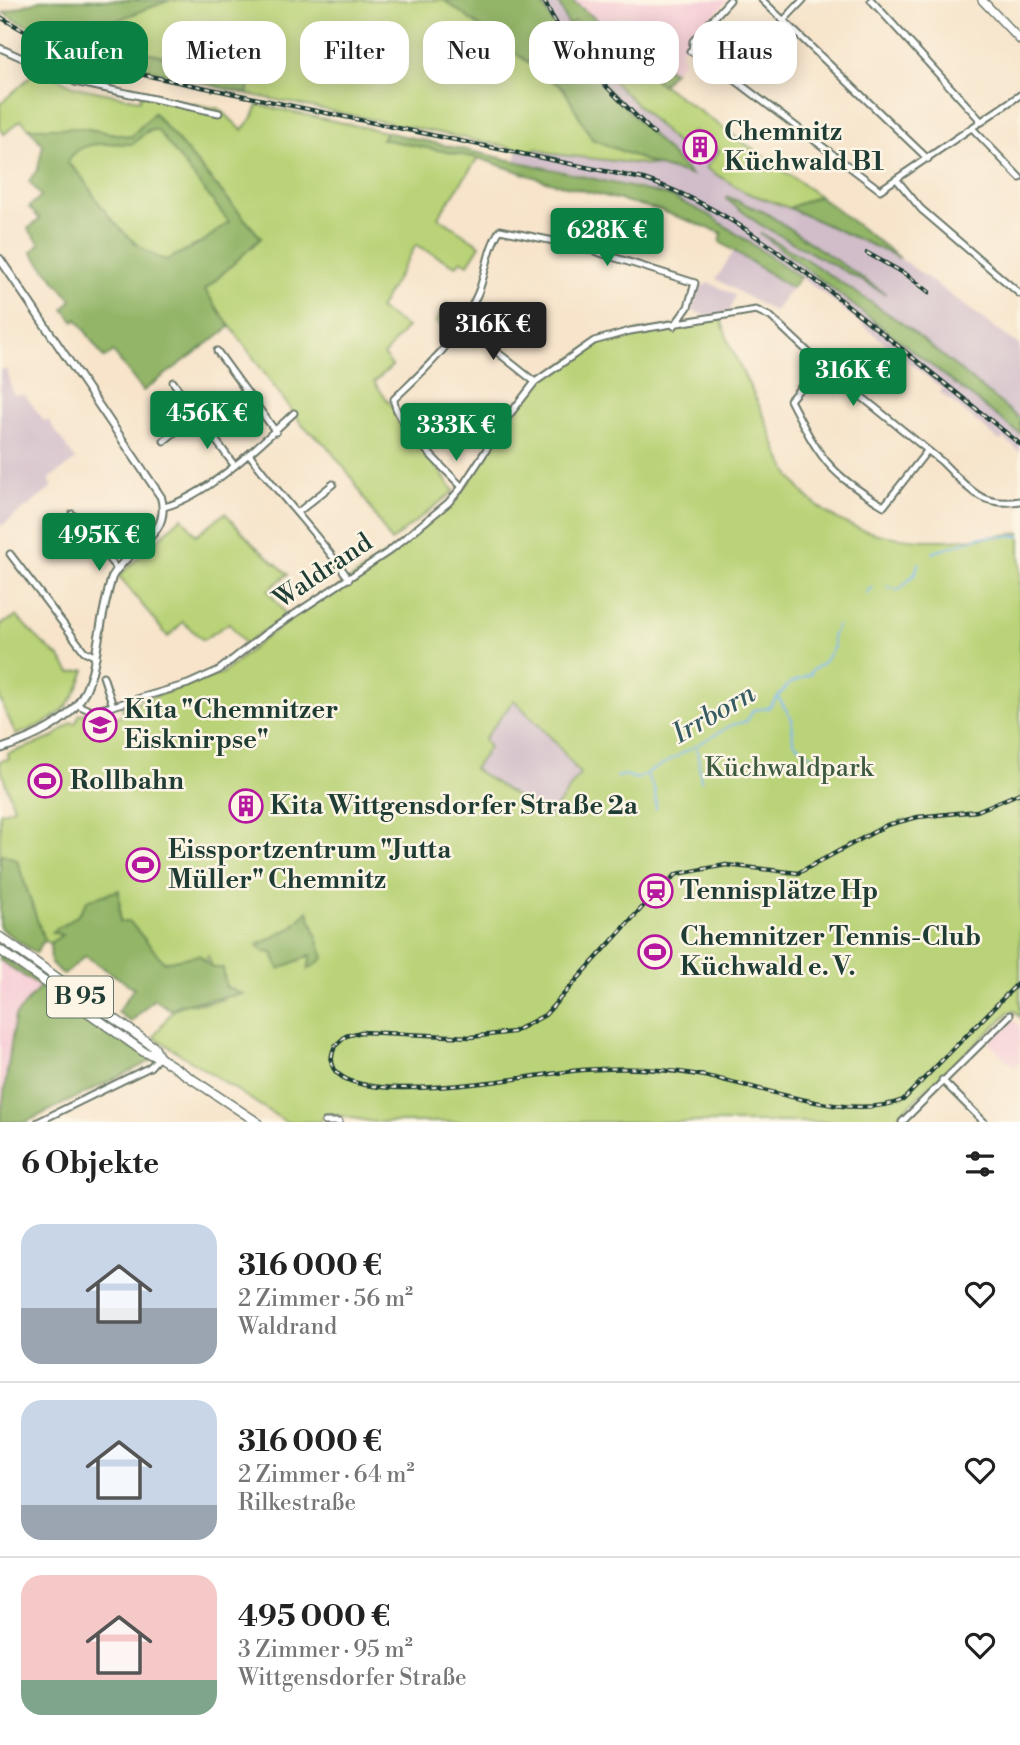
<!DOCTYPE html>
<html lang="de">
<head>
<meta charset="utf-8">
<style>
	:root { --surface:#fff; --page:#f6f6f6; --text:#222; --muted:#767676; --line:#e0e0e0; --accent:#0b8043 }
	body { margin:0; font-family:"Libre Bodoni",serif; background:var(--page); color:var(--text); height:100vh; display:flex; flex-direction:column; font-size:26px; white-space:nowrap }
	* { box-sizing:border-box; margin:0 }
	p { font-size:23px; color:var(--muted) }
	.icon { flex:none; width:38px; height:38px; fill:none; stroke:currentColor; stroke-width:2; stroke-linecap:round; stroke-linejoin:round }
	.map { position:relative; height:1122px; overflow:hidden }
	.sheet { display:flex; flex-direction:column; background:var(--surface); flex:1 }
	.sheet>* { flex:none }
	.hud { position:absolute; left:21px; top:21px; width:978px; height:63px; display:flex; gap:14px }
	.price { position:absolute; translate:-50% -60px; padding:0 16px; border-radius:7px; background:var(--accent); color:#fff; font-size:23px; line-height:46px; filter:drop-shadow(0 2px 4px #0008) }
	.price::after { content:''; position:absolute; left:50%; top:42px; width:21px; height:16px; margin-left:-10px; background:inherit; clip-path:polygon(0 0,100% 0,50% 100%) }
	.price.selected { background:#222; color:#fff }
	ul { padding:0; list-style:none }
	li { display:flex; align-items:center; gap:21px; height:175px; padding:0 21px }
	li+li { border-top:2px solid var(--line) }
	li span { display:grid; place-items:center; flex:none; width:196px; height:140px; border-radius:21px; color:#555 }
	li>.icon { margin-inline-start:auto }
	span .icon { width:84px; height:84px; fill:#fffc; stroke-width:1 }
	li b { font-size:30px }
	h2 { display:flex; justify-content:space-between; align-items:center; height:84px; padding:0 21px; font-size:30px }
	.chip { padding:0 24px; border-radius:21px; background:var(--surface); box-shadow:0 4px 18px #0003; font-size:24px; line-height:63px }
	.chip.selected { background:var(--accent); color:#fff }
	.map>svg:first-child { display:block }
	.built { fill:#f6cfd7 }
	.industrial { fill:#d1bdc9 }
	.green { fill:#bad378; stroke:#6c8856; stroke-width:2; fill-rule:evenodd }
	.forest { fill:#93b568; stroke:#59794e; stroke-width:2; fill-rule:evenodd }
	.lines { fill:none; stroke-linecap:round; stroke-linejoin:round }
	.stream { stroke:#7db9ef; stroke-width:2 }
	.minor-casing { stroke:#6b7769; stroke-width:9 }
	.tertiary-casing { stroke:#6b7769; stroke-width:10 }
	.secondary-casing { stroke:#6b7769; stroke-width:10 }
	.primary-casing { stroke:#6b7769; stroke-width:11 }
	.minor { stroke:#fff; stroke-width:5 }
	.tertiary { stroke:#fff; stroke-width:6 }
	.secondary { stroke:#fff; stroke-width:7 }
	.primary { stroke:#fff; stroke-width:8 }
	.rail-casing { stroke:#1f3d34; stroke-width:4.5 }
	.rail { stroke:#fcf5e5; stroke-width:2; stroke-dasharray:5; stroke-linecap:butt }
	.labels { text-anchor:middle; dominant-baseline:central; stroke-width:5; stroke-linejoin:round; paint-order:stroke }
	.shield { fill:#fcf5e5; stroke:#617469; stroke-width:2 }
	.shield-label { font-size:24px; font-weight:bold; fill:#1f3d34 }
	.poi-label { font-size:26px; font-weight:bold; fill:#1f3d34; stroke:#fcf5e5; text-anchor:start }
	.street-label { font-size:26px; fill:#1f3d34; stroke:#fcf5e5 }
	.park-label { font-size:26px; fill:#3e5b42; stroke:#fcf5e5 }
	.water-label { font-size:28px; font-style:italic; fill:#365c63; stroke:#fcf5e5 }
</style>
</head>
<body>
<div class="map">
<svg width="1020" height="1122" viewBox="0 0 1020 1122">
	<rect width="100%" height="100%" fill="#fcf5e5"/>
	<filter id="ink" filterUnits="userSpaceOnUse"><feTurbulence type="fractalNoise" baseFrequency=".0143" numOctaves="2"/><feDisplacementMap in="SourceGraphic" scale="14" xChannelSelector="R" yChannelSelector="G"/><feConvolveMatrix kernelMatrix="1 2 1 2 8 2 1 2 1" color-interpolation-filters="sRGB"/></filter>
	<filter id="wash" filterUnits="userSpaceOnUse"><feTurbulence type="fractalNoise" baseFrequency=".00686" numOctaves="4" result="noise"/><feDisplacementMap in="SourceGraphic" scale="28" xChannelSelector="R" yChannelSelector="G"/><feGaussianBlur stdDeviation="1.57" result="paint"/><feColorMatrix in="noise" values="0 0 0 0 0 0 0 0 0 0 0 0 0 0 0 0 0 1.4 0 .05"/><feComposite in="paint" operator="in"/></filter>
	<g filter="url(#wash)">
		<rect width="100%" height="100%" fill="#f7e4cb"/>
		<g class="built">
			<path d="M571,0H728L680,51L684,60L674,71L656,65Z"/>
			<path d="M0,960L40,987L15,1016L0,1115Z"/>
			<path d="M1011,1018L1020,1026V1061L1014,1067L988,1042Z"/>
		</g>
		<g class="industrial">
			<path d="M540,0H558L582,46L607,77L679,146L693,131L719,151L706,169L745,192L820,220L900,258L1020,346V452L1003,438L1000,441L940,392L942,389L824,294L709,215L670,196L641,188L515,160L518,149L533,152L535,148L553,154L658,166L689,175L566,46Z"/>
			<path d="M734,251L792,288L774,312L716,279Z"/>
			<path d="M710,283L735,295L729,314L709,317L691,310L700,287Z"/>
			<path d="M6,369L13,394L25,395L45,422L48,420L76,460L49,479L52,485L47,492L0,527V370Z"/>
			<path d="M514,699L555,742L580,774L550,818L473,769L489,748L483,739Z"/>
		</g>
		<g class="green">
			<path d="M170,0H444L564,89L592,139L658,166L553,154L535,148L534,152L518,149L247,94L250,78L76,35Z"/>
			<path d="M575,21L595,37L819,196L789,208L745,192L706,168L719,151L693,131L679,146L594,62L568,25Z"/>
			<path d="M39,69L75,87L140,100L141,94L220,109L242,130L253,117L258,105L386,132L383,139L478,158L438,217L480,245L468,264L461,260L456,266L416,245L379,309L407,327L384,355L392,366L374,382L454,491L391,541L349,474L326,445L303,426L204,290L261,238L154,113L131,137L83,128H29L21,120L4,134L0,129V104Z"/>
			<path d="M157,129L229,222L204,241L167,261C143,255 116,226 101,206C89,190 83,174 67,163L72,152L90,144H108Z"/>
			<path d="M447,303L464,313L451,332L436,322Z"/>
			<path d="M721,318C730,353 749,382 764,416C771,432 776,450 784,465C830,552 937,545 1020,533V1017L1015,1011L1009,1012C972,1051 930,1084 892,1122H374L326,1113L320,1122H286L154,1037C182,991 180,1011 224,999L208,956L204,962L162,973L120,922L119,890L88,900L77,916L52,932L63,935L50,943L44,941L36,953L0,928V813L14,808L0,767V761L9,759L8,754L52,738L72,722L75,724L80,714L110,711L112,718L124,715L122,707L223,673L265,638L388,553L449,506L471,480L496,436L535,383L596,343L631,333ZM514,700L555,742L580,774L549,818L474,769L489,748L484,739Z"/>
			<path d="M225,513L253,544L288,574L268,590L286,615L245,644L229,623L203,640L183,622L168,637L119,576L182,517L196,535Z"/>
			<path d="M17,616C22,623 54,655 60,657L70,673L85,670C71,712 55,720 16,735L0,699V625Z"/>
		</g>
		<g class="forest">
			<path d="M40,0H170L78,35L250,78L247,94L75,52L3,13Z"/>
			<path d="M444,0H540L566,46L691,175L658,166L592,139L564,89Z"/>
			<path d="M558,0H571L656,65L674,71L662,85L575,21L568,25Z"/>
			<path d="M154,113L261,238L205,290L230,327L143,391L113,352L104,358L77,319L74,322L64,309L72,300L31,252L40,244L28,229L40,219L29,207L41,196L29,181L38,169L43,145L29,128H83L131,137ZM157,130L229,222L204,241L167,260C143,255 116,226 101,206C89,190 83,174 67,163C79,138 109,144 133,144L148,130Z"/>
			<path d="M386,132L670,196L709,215L800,277L792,288L720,242L722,233L659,210L546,181L478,158L382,139Z"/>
			<path d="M819,196L900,258L789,208Z"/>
			<path d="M728,197L766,213L886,294L759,224L726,199Z"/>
			<path d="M760,233L804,258L902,323L1020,419V434Z"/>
			<path d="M3,854L17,860L44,940L36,953L0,928V855Z"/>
			<path d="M119,890L120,922H130L164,962L199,955L213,968H223L226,987L243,994L181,1004L171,1010L154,999L131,1022L118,1012L134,988L85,956L64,975L51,963L50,943L62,935L52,932L77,916L88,900Z"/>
			<path d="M308,911L324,958L308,970L311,955L279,969L273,953L264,952L257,945L291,928Z"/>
			<path d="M0,954L153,1060L26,1122H0L15,1016L40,987L0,960Z"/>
		</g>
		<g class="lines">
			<g class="stream">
				<path d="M932,553L980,537L1020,536"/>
				<path d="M887,587L899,590L914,575L919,563"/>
				<path d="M867,593L872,587"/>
				<path d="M778,697L792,719L793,742L815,758"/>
				<path d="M697,748L701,781"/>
				<path d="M647,775L655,791L656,809"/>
				<path d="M617,777L625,775L637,779L732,725L747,721L753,710L768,708L789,684L811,674V671L823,663L834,647L832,637L837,626"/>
			</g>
		</g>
	</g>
	<g filter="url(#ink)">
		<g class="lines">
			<defs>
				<g id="minor">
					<path d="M762,0L928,159"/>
					<path d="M871,0L982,122"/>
					<path d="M783,21L803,0"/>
					<path d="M0,48L75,82L219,113"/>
					<path d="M690,51L707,59L880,190L1020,95"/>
					<path d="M692,52L693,41L730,0"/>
					<path d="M973,129L1020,178"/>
					<path d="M898,181L921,209L1020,294"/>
					<path d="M463,325L535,382"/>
					<path d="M217,351L276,432"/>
					<path d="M821,364L790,400C820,458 827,472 884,506L927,451"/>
					<path d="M173,382L234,465"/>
					<path d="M202,421L246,391"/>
					<path d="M164,441L197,414"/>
					<path d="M250,455C281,498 319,535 349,579"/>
					<path d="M462,487C445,469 394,423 394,399C428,367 460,337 478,293C486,274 488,247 500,230L578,246L695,283L688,307L674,326"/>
					<path d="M164,507C209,495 260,444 294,413"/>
					<path d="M297,513L333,484"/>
					<path d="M72,514L116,568"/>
					<path d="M10,554L84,651L96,657"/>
					<path d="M103,676L113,706"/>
					<path d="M78,705L91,711L113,706L188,684L219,670L266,633L388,552L448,503L462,487L507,418L535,382L594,341L630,331L756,310L771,317L821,364L941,461C968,487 979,508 1020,501"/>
					<path d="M942,1080L984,1122"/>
					<path d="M38,1122L150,1067L159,1057"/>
					<path d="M325,1122H339"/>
					<path d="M902,1122L1010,1015"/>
				</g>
				<path id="tertiary" d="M0,259L161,497C172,537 128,547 112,577C84,672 113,712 0,749"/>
				<path id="secondary" d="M982,0L1020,40"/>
				<g id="primary">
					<path d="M0,937L154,1047L159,1057"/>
					<path d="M0,950L144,1052L159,1057L257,1122"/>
				</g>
			</defs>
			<use href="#minor" class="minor-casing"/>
			<use href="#tertiary" class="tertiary-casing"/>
			<use href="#secondary" class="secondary-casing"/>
			<use href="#primary" class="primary-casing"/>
			<use href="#minor" class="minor"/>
			<use href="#tertiary" class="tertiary"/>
			<use href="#secondary" class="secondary"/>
			<use href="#primary" class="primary"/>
			<defs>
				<g id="rail">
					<path d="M544,0C568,55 613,92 654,134"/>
					<path d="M0,17L53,47L106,67L643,179C721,204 782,254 846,304C904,350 962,398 1020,444"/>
					<path d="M867,253L907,275L929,292"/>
					<path d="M1020,793L977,811L918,817L887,825L798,873L726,865L677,874L656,892L545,1015L513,1032L471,1037L361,1032L346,1036L335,1046C300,1122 546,1072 582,1070C621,1067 661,1068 699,1075C760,1085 846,1122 903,1100L1020,981"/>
				</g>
			</defs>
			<use href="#rail" class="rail-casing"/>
			<use href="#rail" class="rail"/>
		</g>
	</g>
	<defs>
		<symbol id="building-ring" viewBox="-11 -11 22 22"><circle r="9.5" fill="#fcf5e5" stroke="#b5179e" stroke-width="1.5"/><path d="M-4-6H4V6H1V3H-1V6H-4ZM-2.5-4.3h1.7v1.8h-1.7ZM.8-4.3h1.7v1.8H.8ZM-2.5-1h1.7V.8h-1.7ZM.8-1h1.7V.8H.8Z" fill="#b5179e"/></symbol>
		<symbol id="school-ring" viewBox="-11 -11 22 22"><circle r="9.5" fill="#fcf5e5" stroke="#b5179e" stroke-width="1.5"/><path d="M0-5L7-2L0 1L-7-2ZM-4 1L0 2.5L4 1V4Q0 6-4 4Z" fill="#b5179e"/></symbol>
		<symbol id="stadium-ring" viewBox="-11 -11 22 22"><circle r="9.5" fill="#fcf5e5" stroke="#b5179e" stroke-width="1.5"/><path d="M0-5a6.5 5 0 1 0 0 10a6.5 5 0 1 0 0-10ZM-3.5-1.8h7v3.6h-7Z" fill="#b5179e"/></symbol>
		<symbol id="station-ring" viewBox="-11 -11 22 22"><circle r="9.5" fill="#fcf5e5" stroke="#b5179e" stroke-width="1.5"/><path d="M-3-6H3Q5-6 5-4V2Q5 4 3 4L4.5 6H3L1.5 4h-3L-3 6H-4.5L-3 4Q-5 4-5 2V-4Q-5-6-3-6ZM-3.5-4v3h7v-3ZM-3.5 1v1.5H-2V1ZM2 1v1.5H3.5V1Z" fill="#b5179e"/></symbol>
	</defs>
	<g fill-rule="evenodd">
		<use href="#building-ring" x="681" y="128" width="38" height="38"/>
		<use href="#school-ring" x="81" y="706" width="38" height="38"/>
		<use href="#stadium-ring" x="26" y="762" width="38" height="38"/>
		<use href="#building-ring" x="227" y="787" width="38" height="38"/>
		<use href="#stadium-ring" x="124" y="846" width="38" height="38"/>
		<use href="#station-ring" x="637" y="872" width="38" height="38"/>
		<use href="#stadium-ring" x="636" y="933" width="38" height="38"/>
	</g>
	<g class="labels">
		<rect class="shield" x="47" y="976.5" width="66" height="41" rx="5"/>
		<g class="shield-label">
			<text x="80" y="997">B 95</text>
		</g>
		<g class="poi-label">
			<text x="724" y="132">Chemnitz<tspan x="724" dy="30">Küchwald B1</tspan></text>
			<text x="124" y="710">Kita "Chemnitzer<tspan x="124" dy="30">Eisknirpse"</tspan></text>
			<text x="70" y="781">Rollbahn</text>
			<text x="270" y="806">Kita Wittgensdorfer Straße 2a</text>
			<text x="168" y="850">Eissportzentrum "Jutta<tspan x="168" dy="30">Müller" Chemnitz</tspan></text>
			<text x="680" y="891">Tennisplätze Hp</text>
			<text x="680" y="937">Chemnitzer Tennis-Club<tspan x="680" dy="30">Küchwald e. V.</tspan></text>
		</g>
		<g class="street-label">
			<text transform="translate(323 571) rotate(-34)">Waldrand</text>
		</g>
		<g class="park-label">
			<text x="789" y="768">Küchwaldpark</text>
		</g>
		<g class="water-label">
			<text transform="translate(714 714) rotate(-30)">Irrborn</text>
		</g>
	</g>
</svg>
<b class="price" style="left:607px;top:268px">628K €</b>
<b class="price selected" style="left:493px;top:362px">316K €</b>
<b class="price" style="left:853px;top:408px">316K €</b>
<b class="price" style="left:207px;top:451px">456K €</b>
<b class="price" style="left:456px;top:463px">333K €</b>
<b class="price" style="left:99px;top:573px">495K €</b>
<div class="hud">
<a class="chip selected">Kaufen</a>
<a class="chip">Mieten</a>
<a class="chip">Filter</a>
<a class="chip">Neu</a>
<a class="chip">Wohnung</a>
<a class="chip">Haus</a>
</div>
</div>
<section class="sheet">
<h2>6 Objekte<svg class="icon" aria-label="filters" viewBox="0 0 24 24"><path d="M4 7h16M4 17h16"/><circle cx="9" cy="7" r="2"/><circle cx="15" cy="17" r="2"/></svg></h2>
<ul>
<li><span style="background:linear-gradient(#c9d6e8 60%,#9aa5b1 0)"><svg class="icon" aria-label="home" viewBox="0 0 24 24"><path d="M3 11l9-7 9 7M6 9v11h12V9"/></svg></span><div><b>316 000 €</b><p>2 Zimmer · 56 m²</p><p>Waldrand</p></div><svg class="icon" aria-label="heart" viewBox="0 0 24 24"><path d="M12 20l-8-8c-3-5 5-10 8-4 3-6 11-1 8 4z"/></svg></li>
<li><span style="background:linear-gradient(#c9d6e8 75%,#9aa5b1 0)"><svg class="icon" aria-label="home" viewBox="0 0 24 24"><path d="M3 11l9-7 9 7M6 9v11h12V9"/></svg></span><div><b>316 000 €</b><p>2 Zimmer · 64 m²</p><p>Rilkestraße</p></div><svg class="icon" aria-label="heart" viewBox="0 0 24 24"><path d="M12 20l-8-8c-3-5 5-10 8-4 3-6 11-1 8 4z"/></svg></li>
<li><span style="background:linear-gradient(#f6c9c9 75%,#7fa58c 0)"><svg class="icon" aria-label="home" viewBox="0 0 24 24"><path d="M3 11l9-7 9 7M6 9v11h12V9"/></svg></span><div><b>495 000 €</b><p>3 Zimmer · 95 m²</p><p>Wittgensdorfer Straße</p></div><svg class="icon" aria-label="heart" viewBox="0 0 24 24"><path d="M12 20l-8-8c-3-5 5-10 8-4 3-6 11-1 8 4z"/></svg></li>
</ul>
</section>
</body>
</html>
